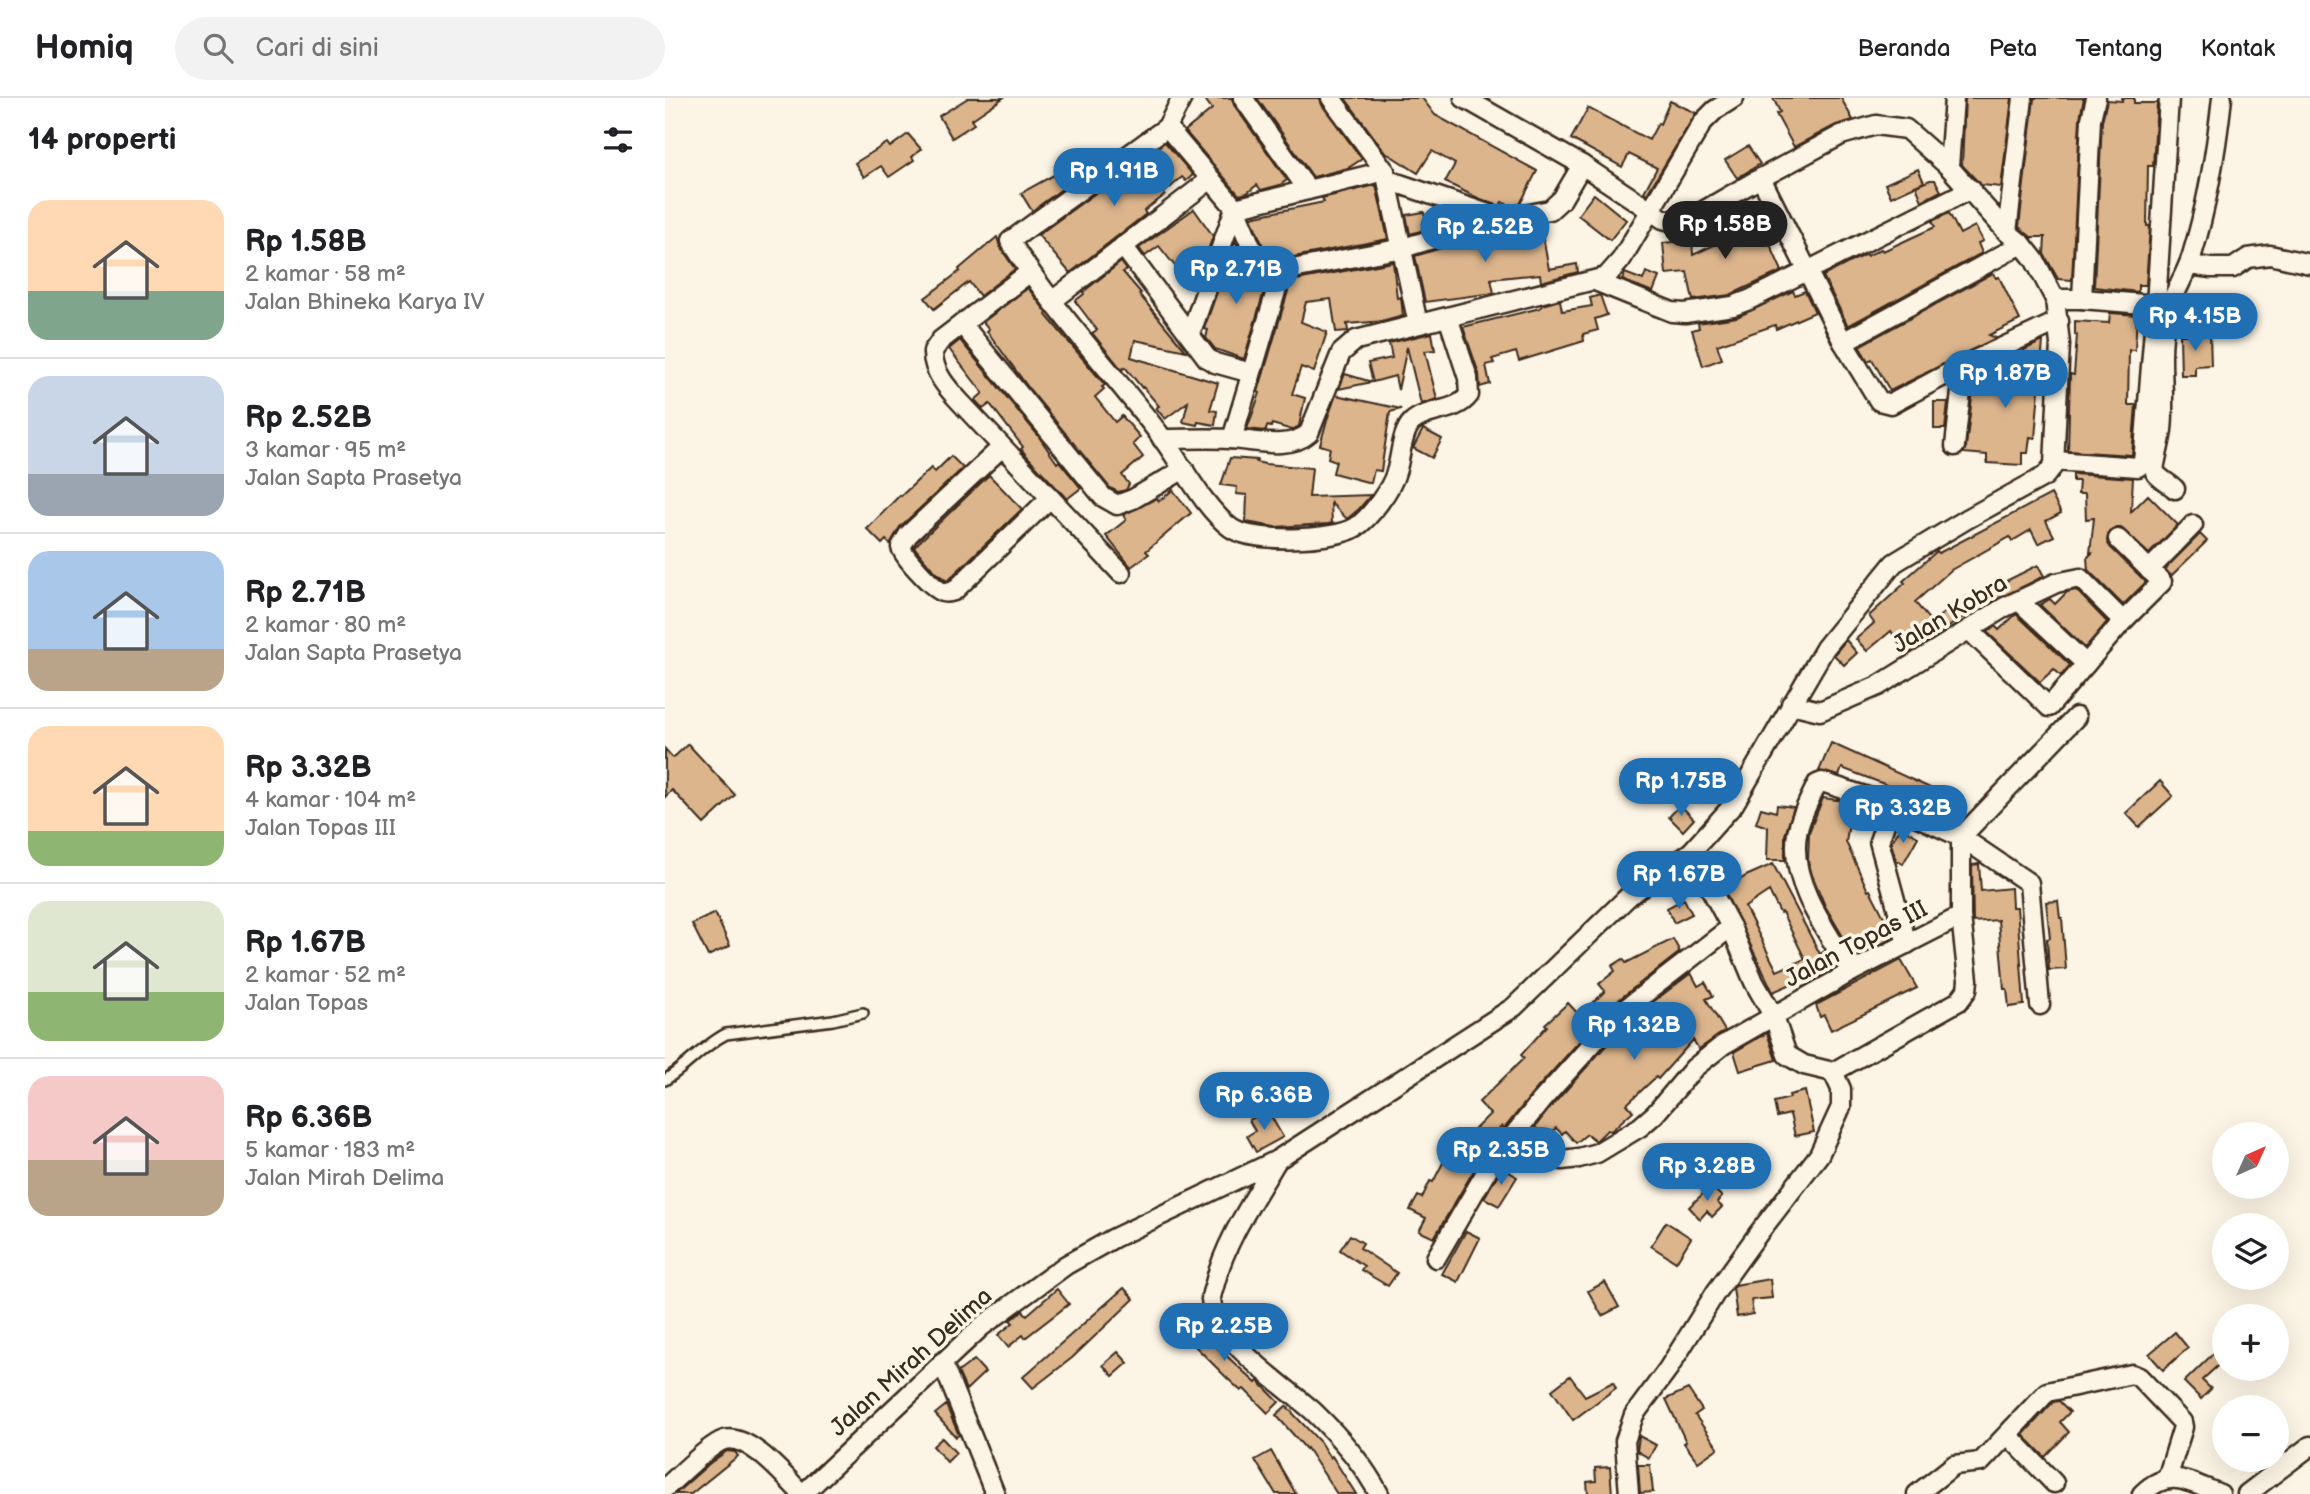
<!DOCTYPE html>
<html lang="id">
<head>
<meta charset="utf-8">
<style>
	:root { --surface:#fff; --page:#f2f2f2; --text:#202124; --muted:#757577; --line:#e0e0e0; --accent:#1f6fb2 }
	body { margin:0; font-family:"Balsamiq Sans",sans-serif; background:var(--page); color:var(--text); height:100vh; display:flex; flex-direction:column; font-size:26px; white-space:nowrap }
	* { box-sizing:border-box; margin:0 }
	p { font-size:23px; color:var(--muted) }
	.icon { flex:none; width:38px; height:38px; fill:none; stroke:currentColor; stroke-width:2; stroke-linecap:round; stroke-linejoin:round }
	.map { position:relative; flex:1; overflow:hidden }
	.side { display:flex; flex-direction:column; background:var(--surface); width:665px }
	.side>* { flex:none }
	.needle { width:46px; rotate:45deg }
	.tools { position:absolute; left:1547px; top:1024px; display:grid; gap:14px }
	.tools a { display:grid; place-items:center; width:77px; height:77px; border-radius:50%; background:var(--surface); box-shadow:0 7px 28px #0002; font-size:35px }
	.price { position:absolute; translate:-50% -60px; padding:0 16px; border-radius:24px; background:var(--accent); color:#fff; font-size:23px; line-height:46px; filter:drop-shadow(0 2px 4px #0008) }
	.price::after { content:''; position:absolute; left:50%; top:42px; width:21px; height:16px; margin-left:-10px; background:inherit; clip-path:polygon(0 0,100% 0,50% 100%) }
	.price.on { background:#222; color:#fff }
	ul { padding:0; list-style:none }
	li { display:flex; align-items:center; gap:21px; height:175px; padding:0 28px }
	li+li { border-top:2px solid var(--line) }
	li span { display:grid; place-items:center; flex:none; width:196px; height:140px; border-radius:21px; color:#555 }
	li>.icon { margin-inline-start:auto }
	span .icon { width:84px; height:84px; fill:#fffc; stroke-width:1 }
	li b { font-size:30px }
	h2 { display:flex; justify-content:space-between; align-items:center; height:84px; padding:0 28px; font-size:30px }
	header { display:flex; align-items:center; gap:42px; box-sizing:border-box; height:98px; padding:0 35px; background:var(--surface); border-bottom:2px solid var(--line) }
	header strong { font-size:33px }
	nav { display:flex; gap:38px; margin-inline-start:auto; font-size:24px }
	.search { width:490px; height:63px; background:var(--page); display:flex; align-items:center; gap:18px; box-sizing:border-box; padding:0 24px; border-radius:38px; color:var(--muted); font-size:26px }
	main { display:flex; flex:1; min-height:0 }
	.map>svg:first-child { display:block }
	.building { fill:#dcb58d; stroke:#3b2a1e; stroke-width:2; fill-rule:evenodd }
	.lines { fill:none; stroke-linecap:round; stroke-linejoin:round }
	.lane-casing { stroke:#3b2a1e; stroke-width:14 }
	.street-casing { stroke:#3b2a1e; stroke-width:23 }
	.lane { stroke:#fcf5e5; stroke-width:9 }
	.street { stroke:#fcf5e5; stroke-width:18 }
	.labels { text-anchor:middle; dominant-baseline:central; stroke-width:7; stroke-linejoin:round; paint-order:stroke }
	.street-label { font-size:24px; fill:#3b2a1e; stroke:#fcf5e5 }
</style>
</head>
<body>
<header>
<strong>Homiq</strong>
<div class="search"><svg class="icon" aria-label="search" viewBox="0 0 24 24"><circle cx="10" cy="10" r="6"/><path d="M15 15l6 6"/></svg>Cari di sini</div>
<nav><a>Beranda</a><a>Peta</a><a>Tentang</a><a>Kontak</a></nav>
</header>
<main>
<section class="side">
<h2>14 properti<svg class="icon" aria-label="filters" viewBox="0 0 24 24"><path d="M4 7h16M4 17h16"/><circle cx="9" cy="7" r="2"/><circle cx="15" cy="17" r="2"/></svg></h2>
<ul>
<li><span style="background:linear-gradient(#ffd9b3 65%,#7fa58c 0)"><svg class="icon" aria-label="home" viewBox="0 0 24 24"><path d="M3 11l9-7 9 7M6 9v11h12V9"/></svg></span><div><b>Rp 1.58B</b><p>2 kamar · 58 m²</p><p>Jalan Bhineka Karya IV</p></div></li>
<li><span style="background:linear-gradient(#c9d6e8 70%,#9aa5b1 0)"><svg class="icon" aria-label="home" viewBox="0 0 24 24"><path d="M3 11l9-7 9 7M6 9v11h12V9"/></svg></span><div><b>Rp 2.52B</b><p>3 kamar · 95 m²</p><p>Jalan Sapta Prasetya</p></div></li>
<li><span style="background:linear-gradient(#a9c7e8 70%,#b9a48a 0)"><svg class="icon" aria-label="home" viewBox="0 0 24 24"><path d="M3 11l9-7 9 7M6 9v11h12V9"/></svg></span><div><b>Rp 2.71B</b><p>2 kamar · 80 m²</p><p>Jalan Sapta Prasetya</p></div></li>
<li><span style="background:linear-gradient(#ffd9b3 75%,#8fb573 0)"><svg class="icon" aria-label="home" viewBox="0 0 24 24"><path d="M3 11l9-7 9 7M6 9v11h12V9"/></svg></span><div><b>Rp 3.32B</b><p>4 kamar · 104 m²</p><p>Jalan Topas III</p></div></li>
<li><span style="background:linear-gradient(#dfe7d0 65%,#8fb573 0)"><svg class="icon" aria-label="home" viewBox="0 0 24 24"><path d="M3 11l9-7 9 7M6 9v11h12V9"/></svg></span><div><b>Rp 1.67B</b><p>2 kamar · 52 m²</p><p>Jalan Topas</p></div></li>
<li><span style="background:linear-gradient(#f6c9c9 60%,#b9a48a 0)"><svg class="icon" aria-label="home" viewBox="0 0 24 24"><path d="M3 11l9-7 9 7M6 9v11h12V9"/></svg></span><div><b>Rp 6.36B</b><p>5 kamar · 183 m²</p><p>Jalan Mirah Delima</p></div></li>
</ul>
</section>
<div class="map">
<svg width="1645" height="1396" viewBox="0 0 1645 1396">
	<rect width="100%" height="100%" fill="#fcf5e5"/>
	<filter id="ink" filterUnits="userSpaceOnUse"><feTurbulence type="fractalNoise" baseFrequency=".0143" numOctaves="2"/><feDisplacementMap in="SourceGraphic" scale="14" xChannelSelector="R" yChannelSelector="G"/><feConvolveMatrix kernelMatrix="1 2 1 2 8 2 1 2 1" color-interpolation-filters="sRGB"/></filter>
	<g filter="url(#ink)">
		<g class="building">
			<path d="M303,0H338L306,22L309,26L287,40L274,18Z"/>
			<path d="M539,0H567L569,7L622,82L615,87L596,92L592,87L582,95L574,97L520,33L547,11Z"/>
			<path d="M592,0H655L657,7L697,61L683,70L648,79Z"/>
			<path d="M680,0H757L770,17L872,73L855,106L845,108L837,104L835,108L813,100L780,84L790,66L767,53L753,75L720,54Z"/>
			<path d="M1108,0H1176L1188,22L1171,27L1129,49L1111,16L1115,14Z"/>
			<path d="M1300,0H1347L1336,89L1316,87L1297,67Z"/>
			<path d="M1369,0H1419L1415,20L1407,182L1393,181L1379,156L1380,139H1366L1354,129Z"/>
			<path d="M1457,0H1469V5H1492L1488,68H1483L1482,128H1485L1481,187H1473V194L1429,189L1437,23L1442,2L1457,3Z"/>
			<path d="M1005,3L1031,15L982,96L979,94L992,70L964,56L957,69L906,41L923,10L984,42L993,25L995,26Z"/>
			<path d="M243,36L256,51L247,59L249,62L224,79L216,68L199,79L190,65L222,45L225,49Z"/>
			<path d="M500,44L528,77L521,83L517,79L499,95L500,97L479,113L481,116L405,175L373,137Z"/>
			<path d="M1083,48L1095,66L1072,80L1060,62Z"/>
			<path d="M419,61L428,68L367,113L356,95L394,74L401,84Z"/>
			<path d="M1253,71L1259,84L1226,99L1220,86Z"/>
			<path d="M1265,82H1270L1276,93L1257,103L1251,88Z"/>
			<path d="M711,87L723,141L618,161L599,151L586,119L659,104L657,100Z"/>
			<path d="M929,96L961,122L945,142L913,117Z"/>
			<path d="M529,111L548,138L540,161L517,177L494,148L480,158L474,150Z"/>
			<path d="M759,114L763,131L745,136L741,117Z"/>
			<path d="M1091,115L1117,173L1065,197L1028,202L1022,174L1001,176L998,145L1027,142L1028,157L1064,140L1059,131Z"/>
			<path d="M1284,115L1295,136L1310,128L1318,143L1313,145L1317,155L1183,228L1158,178L1201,156L1202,158L1216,151L1218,153L1270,129L1267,123Z"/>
			<path d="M876,129L884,171L912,166L913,174L876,184L875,176L826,181L829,195L760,204L750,158L806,141L831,137V134Z"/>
			<path d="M332,139L335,149L350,171L315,198L304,184L269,211L260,200L295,173L294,171Z"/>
			<path d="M570,143L583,167L603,180L579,261L550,251L541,240L543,232L539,231Z"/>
			<path d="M456,164L462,172L458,174L476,195L474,196L521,253L470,242L466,259L553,285L545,312L552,313L550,327L533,324L532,327L518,324L523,304L500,321L491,310L494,308L478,289L477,290L460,269L457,272L427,235L432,232L410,203L419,196L418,194Z"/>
			<path d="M728,164L732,200L736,199L738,218L720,223L682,226L683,233L671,234L666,201L641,204L636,224L662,234L649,274L636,269L627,296L640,300L634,328L627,332L607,326L606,329L602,328L601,333L582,331L595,295L593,294L626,183Z"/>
			<path d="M981,174L994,179L988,194L957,182L960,175L978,182Z"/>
			<path d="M1328,175L1331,180L1334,179L1355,222L1324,237L1331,240L1225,293L1207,261L1203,263L1194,248Z"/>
			<path d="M363,190L382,215L381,217L440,287L437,289L439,291L430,299L450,324L457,318L475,339L468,346L478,359L457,377L464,386L461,392L453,394L445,390L365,292L322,233L324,231L318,224Z"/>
			<path d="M1128,193L1130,197L1140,193L1150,214L1111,231L1110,227L1052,247L1057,261L1038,268L1027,232L1034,230L1033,225L1072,219Z"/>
			<path d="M935,197L942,217L930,221L933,232L918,236L919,243L854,263L851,254L827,261L829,265L821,267L825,286L815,289L814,276L798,229L875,210L877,207L895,202L897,213L927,208L925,200Z"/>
			<path d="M1445,215L1472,217L1470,252H1464L1463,307H1471L1467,357L1403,353L1405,276L1409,277L1412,237H1410V223L1444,225Z"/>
			<path d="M767,235L770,252L760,253L772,301L756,306L742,249L733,292L730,278L708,284L703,265L727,260L724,245Z"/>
			<path d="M1545,236L1546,267L1530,268V277H1516L1515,237Z"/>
			<path d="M295,242L372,336L392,365L394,363L416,390L402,401L361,357L356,351L358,349L325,306L318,311L310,302L318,295L284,251Z"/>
			<path d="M1378,243L1370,340L1365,339L1363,355H1357V367L1322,365V357L1298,355L1301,349L1310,275L1342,260L1355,285L1359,252Z"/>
			<path d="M680,276L707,284L674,291Z"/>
			<path d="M671,297L736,311L725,314L716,373L709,372L706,385L668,375L671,363L663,360L665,350L655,347L662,322Z"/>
			<path d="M1269,304H1283L1280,331H1269Z"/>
			<path d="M758,331L777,341L767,360L748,350Z"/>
			<path d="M286,358L298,370L235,429L225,446L221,442L217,446L202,431L235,397L236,398L266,370L270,374Z"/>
			<path d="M565,360L592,362L591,364L600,366L647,370L644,399L706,397L694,411L682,421L666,405L667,425L663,426L610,429L581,424L582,397L571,396L572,389L556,387Z"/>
			<path d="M1408,376L1468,380L1466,414L1483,397L1513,427L1484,456L1456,430H1451L1444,434L1442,443L1445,449L1481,484L1458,507L1423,472L1422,460L1428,454L1425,455L1429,420L1421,421L1420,396H1413L1414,383H1408Z"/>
			<path d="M324,377L357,411L282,483L269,473L249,449Z"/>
			<path d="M508,392L526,415L481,453L484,456L466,469L441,438L461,422L458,417L492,400L494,403Z"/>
			<path d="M1386,396L1396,415L1381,423L1389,438L1373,446L1366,432L1347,443L1345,439L1286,472L1250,504L1266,524L1302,499L1310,511L1242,557L1226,533L1202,553L1191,541L1209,525L1204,518L1240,485L1238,483L1272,453L1274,455Z"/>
			<path d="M1535,436L1542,443L1506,478L1500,471Z"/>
			<path d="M1373,467L1379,478L1323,506L1317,495Z"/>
			<path d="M1411,492L1442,524L1420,550L1375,507L1385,501L1390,506L1402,494Z"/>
			<path d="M1351,516L1405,567L1396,578L1389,571L1375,584L1322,534L1330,528L1334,532Z"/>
			<path d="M1181,542L1192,555L1179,567L1169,557Z"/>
			<path d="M1166,645L1272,693L1266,709L1219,686L1177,670L1174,678L1154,673Z"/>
			<path d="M23,646L70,697L39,726L7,692L0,699V651L8,660Z"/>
			<path d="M1495,683L1508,698L1474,729L1461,715Z"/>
			<path d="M1158,700L1179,703L1178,712L1186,713L1181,744L1203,793L1205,792L1221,823L1223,822L1228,837L1225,838L1226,841L1190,859L1160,808L1147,777L1143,762L1144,734Z"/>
			<path d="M1015,707L1029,721L1018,733L1004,719Z"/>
			<path d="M1112,707L1129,709L1120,737V762H1102L1103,729L1091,725L1096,710L1111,714Z"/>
			<path d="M1236,729L1253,739L1238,766L1231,762L1226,745Z"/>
			<path d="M1108,766L1155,856L1160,853L1170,870L1143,885L1140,880L1108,894L1059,792L1081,778ZM1104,793L1115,815L1117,814L1140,861L1112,873L1080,809Z"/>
			<path d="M1314,766L1316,793L1346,790L1347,809H1352L1359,907L1344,909L1342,891H1339L1333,822L1308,824L1307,767Z"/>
			<path d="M1019,801L1027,816L1009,825L1002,810Z"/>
			<path d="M1393,803L1395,820H1397L1401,871L1384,872L1382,841L1385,840L1381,804Z"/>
			<path d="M50,815L65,848L43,858L27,826Z"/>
			<path d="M1008,841L1015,854L947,907L868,995L839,1031L837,1028L803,1063L812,1067L769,1140L754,1133L761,1120L745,1112L753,1098L757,1100L765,1083L768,1084L794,1034L802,1039L825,1016L814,1004L859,960L856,957L882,928L880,926L903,905L915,918L940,893L934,886L950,873L947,868L958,861L961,865Z"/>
			<path d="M1236,862L1252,890L1166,932L1159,917L1155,919L1151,907Z"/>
			<path d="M1026,875L1033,888L1040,884L1048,898L1041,901L1060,933L1034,951L1028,942L993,981L991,979L962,1006L968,1013L946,1033L942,1032L931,1043L922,1036L911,1045L900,1033L897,1036L891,1030L881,1040L870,1029L885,1010L963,923Z"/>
			<path d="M1102,935L1111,962L1075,973L1069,954Z"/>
			<path d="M1140,993L1149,1034L1130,1038L1125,1016L1112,1019L1109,1004L1125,1000L1124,997Z"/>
			<path d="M603,1013L618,1039L591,1054L582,1038L590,1033L584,1022Z"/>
			<path d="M837,1069L852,1079L834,1108L819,1100Z"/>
			<path d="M1046,1088L1057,1099L1052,1104L1057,1109L1047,1119L1042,1113L1035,1121L1024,1109Z"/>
			<path d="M1001,1124L1026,1140L1011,1164L986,1148Z"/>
			<path d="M801,1133L815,1140L793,1184L777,1176Z"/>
			<path d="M685,1137L698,1145L695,1150L732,1175L723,1188L696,1172L699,1168L675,1152Z"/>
			<path d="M1105,1181L1107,1200L1086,1202L1088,1216L1072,1219L1068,1190L1070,1187Z"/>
			<path d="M940,1184L954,1209L937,1218L923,1193Z"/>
			<path d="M459,1190L469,1201L407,1260L368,1290L358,1279Z"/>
			<path d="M392,1191L404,1206L360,1240L358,1237L343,1249L333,1237L348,1225L345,1222L358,1213L362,1217Z"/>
			<path d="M515,1215L591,1285L593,1283L614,1304L603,1315L579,1291L576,1293L563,1281L526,1244L524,1246L504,1226Z"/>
			<path d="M1510,1234L1523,1250L1498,1272L1484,1256Z"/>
			<path d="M1552,1252L1559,1262L1537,1282L1546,1291L1536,1301L1519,1284Z"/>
			<path d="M453,1254L463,1265L448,1278L438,1267Z"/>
			<path d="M309,1262L320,1274L301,1292L293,1274Z"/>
			<path d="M905,1278L920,1298L948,1284L951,1290L908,1322L887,1292Z"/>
			<path d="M1023,1291L1037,1312L1030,1317L1053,1350L1033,1364L1019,1345L1021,1344L1001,1301Z"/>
			<path d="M1394,1303L1405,1314L1395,1324L1404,1334L1380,1359L1358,1337L1388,1304Z"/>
			<path d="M281,1307L294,1337L291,1339L270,1316Z"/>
			<path d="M621,1308L655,1344L665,1360L667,1358L691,1396H672L642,1350L641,1351L611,1317Z"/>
			<path d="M974,1338L991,1347L984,1360L972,1353Z"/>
			<path d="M277,1340L291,1355L282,1364L268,1348Z"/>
			<path d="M62,1353L70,1354L73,1358L26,1396H10L45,1365Z"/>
			<path d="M606,1353L613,1365L631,1396H611L598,1375L590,1362Z"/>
			<path d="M973,1367H985L988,1394L975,1395Z"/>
			<path d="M945,1369L947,1396H923L922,1384L931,1383L930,1370Z"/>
		</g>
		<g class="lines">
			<defs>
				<path id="lane" d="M0,982C22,968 39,947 61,936L168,922L198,915"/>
				<g id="street">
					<path d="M517,0L502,29L345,143C389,214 448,274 498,341C517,367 540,411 566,430C587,445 669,443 691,429C704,421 727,390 731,374C736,360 736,335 747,324C762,310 791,315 804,297L803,280L783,219"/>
					<path d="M578,0L643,92"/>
					<path d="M666,0L720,73L753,226"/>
					<path d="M502,29L570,110L590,158L598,165L617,173L738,150L836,120"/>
					<path d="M1284,69L1289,0"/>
					<path d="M1096,80L1178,244L1214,303L1226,306L1299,267L1394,223"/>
					<path d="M723,82L838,121L885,112L897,101L917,67"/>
					<path d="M570,110L720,73"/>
					<path d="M1342,134L1358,0"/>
					<path d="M458,148L542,260L550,265L586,275"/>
					<path d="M1524,167L1546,170H1568L1583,160L1605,157L1645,166"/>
					<path d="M365,174L276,242L268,253C267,275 285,293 299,308L456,475"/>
					<path d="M930,183L1007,214L1020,215L1068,208L1084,202L1306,91"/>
					<path d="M1390,201H1417L1491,207"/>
					<path d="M1417,201L1426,21L1431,0"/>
					<path d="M387,203L546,81"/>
					<path d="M297,226L438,399L452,407L468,401L519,371"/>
					<path d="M525,237L570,110"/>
					<path d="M1178,244L1357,146"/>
					<path d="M497,341C519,341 542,340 564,341C588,342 624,353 644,335L676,255L691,242L941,179L956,162L1038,24L1050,12L1069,0"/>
					<path d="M567,341L617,173"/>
					<path d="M1290,348L1299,267"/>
					<path d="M337,349L243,437L236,449C238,458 268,491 278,494C282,495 286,494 289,493L385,400"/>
					<path d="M1390,363L1473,369L1478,365L1491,207L1504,0"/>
					<path d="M1510,391C1505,386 1493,380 1490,374C1488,368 1497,340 1497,332C1501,297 1493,260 1500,226C1504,201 1520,180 1527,157C1543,105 1551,54 1557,0"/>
					<path d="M1484,472L1528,427"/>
					<path d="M1354,503L1421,566"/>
					<path d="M1304,532L1384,609L1458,523L1497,484L1453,441"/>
					<path d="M1126,606L1155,613L1213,588L1340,509L1391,485L1415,480L1458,523"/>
					<path d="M1227,707L1214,743L1242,846"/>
					<path d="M1026,754L1066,829L1089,884L1109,919L1122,957L1139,967L1168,974L1294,903L1302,892L1303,882L1296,818V739L1411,619"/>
					<path d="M1186,874C1165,837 1129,792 1131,747C1131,726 1143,705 1152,686L1157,684L1227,707L1296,739L1364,785L1375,907"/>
					<path d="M840,1047L874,1058L897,1062L914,1060L932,1055L975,1029L990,1016L1029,970L1058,947L1186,874L1296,818"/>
					<path d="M612,1062C589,1102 561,1141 550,1185C549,1190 546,1196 546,1201C549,1242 619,1287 648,1313C673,1337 698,1365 714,1396"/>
					<path d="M771,1160L827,1064L876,1003L955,915L1066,829"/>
					<path d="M277,1264L330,1396"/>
					<path d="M1343,1337L1389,1385"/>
					<path d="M0,1390C13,1379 45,1346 59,1342C84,1335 121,1380 137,1396"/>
					<path d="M138,1396L316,1229L401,1167L449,1140L612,1062L849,909L964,798L1026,754L1069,706L1160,550L1229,465L1302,421L1380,378L1389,367L1395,246L1390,201L1369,161L1357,146L1342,134L1284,69L1241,31L1211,27L1176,37L1085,86L1021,123L1014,125L998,121L917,67L799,0"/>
					<path d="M964,1396L960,1343L969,1317L1003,1271L1051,1194L1093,1136L1154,1057L1176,1009V991L1168,974"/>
					<path d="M1252,1396L1289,1367L1316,1364L1382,1294L1467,1276L1474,1279L1517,1324L1518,1329L1502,1381"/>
					<path d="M1477,1396C1505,1369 1523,1384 1555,1396"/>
					<path d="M1582,1396L1645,1348"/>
				</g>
			</defs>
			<use href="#lane" class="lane-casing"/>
			<use href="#street" class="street-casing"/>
			<use href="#lane" class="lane"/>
			<use href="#street" class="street"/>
		</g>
	</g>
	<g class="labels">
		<g class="street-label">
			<text transform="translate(1285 516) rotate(-31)">Jalan Kobra</text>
			<text transform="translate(1191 846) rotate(-28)">Jalan Topas III</text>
			<text transform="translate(246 1264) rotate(-42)">Jalan Mirah Delima</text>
		</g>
	</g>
</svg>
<div class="tools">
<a><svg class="needle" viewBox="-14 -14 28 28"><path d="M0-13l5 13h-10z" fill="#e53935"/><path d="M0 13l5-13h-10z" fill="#757577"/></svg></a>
<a><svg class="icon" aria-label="layers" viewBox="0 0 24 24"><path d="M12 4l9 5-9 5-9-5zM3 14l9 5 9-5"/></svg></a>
<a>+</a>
<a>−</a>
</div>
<b class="price" style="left:449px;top:110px">Rp 1.91B</b>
<b class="price on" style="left:1060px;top:163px">Rp 1.58B</b>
<b class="price" style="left:820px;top:166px">Rp 2.52B</b>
<b class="price" style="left:571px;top:208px">Rp 2.71B</b>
<b class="price" style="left:1530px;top:255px">Rp 4.15B</b>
<b class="price" style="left:1340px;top:312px">Rp 1.87B</b>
<b class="price" style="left:1016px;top:720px">Rp 1.75B</b>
<b class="price" style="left:1238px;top:747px">Rp 3.32B</b>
<b class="price" style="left:1014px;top:813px">Rp 1.67B</b>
<b class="price" style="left:969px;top:964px">Rp 1.32B</b>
<b class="price" style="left:599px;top:1034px">Rp 6.36B</b>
<b class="price" style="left:836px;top:1089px">Rp 2.35B</b>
<b class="price" style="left:1042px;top:1105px">Rp 3.28B</b>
<b class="price" style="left:559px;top:1265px">Rp 2.25B</b>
</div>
</main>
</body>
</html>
